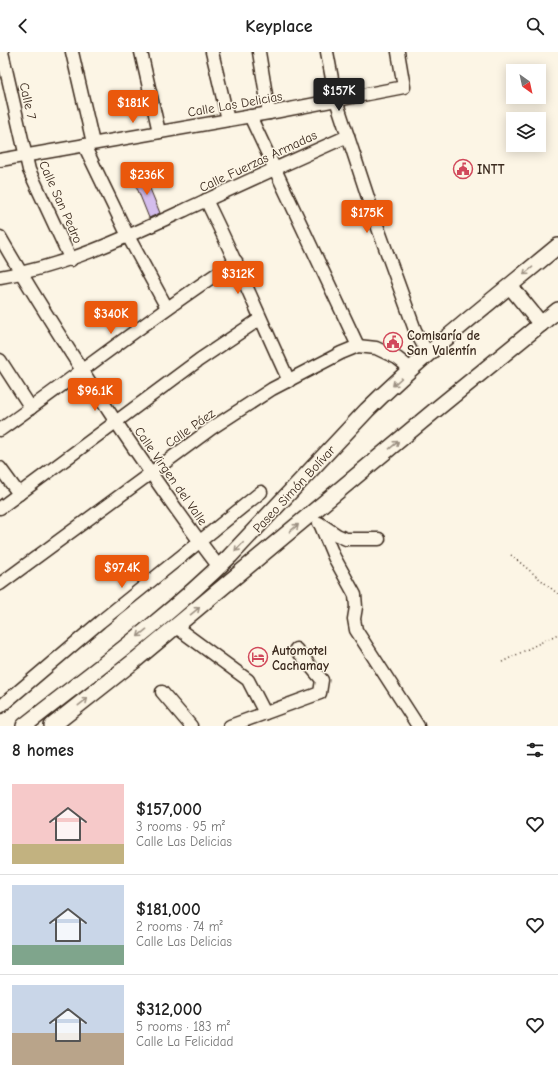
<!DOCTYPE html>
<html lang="en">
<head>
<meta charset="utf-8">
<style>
	:root { --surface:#fff; --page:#f2f2f2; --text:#222; --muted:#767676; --line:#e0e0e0; --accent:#ea580c }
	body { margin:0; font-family:"Comic Neue",sans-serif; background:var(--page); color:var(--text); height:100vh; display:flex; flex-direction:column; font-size:15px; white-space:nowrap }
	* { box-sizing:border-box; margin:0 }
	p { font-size:13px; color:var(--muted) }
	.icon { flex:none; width:22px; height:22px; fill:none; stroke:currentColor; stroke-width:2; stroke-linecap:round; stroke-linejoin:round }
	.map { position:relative; height:674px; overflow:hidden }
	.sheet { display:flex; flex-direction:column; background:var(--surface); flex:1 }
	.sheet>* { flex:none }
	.needle { width:26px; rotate:147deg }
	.tools { position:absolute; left:506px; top:12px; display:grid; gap:8px }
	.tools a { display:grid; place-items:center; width:40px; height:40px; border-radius:0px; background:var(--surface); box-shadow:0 2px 10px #0003; font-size:20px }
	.price { position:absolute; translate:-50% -34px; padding:0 9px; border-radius:4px; background:var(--accent); color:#fff; font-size:13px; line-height:26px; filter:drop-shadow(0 1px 2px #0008) }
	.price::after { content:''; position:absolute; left:50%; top:24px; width:12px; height:9px; margin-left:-6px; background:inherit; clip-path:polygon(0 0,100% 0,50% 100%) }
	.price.active { background:#222; color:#fff }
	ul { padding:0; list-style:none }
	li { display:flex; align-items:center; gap:12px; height:100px; padding:0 12px }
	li+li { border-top:1px solid var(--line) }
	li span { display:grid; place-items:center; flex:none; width:112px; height:80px; border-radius:0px; color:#555 }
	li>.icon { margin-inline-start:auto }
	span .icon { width:48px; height:48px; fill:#fffc; stroke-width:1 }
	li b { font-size:17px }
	h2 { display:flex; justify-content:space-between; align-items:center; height:48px; padding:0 12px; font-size:17px }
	header { display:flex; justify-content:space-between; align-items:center; height:52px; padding:0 12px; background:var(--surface); font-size:18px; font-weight:700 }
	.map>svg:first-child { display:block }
	.building { fill:#d4bded; stroke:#3b2a1e }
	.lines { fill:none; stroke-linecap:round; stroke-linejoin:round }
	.minor-casing { stroke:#3b2a1e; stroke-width:15 }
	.major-casing { stroke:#3b2a1e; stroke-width:18 }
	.path { stroke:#3b2a1e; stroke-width:1.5; stroke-dasharray:1 3; stroke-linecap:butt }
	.minor { stroke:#fcf5e5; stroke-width:12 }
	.major { stroke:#fcf5e5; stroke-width:15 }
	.oneway { stroke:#9c9082 }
	.labels { text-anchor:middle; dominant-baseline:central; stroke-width:3; stroke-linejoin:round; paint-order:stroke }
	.street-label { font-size:13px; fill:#3b2a1e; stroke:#fcf5e5 }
	.poi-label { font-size:13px; font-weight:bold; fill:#3b2a1e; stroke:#fcf5e5; text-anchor:start }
</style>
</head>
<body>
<header><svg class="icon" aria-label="back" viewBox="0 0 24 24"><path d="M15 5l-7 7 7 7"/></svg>Keyplace<svg class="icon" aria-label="search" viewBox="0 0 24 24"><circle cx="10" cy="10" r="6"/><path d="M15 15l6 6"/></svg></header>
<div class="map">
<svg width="558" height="674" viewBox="0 0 558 674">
	<rect width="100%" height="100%" fill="#fcf5e5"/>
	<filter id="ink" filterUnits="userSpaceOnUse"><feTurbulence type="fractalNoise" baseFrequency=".025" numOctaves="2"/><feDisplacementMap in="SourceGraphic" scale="8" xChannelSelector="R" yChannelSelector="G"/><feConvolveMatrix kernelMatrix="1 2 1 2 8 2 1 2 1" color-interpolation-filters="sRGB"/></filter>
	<g filter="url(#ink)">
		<path class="building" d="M144,122L160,161L149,166L133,126Z"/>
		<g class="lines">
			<defs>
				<g id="minor">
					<path d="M2,0L29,118L71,208"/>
					<path d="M72,0L93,91"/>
					<path d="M141,0L159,80"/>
					<path d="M212,0L228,68"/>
					<path d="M259,0L269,61"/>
					<path d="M327,0L336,48L378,176L415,278L428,302"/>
					<path d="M250,64L358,294"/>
					<path d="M84,93L128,184L167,256"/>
					<path d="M0,108L269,61L404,35L398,0"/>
					<path d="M206,148C236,208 261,269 289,329"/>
					<path d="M0,185C35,246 73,305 112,364C147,416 181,466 219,515"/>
					<path d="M0,225C66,214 127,185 187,157C241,132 294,108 348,84"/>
					<path d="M0,308L31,356"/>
					<path d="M0,378C79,322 155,262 236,209"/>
					<path d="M0,416L19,442"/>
					<path d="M0,456L199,308L260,267"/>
					<path d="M319,471L337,483L346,487H379"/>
					<path d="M321,474L334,505L355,543L356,555L354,567L356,578L418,674"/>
					<path d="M0,532L212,376L272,337L341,301L358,294L376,296L397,306L411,317"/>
					<path d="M176,575L248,628L265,661"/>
					<path d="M162,640L191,674"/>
					<path d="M0,655L100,570L261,440"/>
					<path d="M230,674L320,641L322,628L296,597"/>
				</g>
				<g id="major">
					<path d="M510,234L541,272"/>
					<path d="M24,674C94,619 167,566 230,504L367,358C427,299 494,247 558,194"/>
					<path d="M52,674L133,610L433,360L558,258"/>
				</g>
			</defs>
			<use href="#minor" class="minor-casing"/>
			<use href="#major" class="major-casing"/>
			<g class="path">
				<path d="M511,503L558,542"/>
				<path d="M502,610L558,582"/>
			</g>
			<use href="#minor" class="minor"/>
			<use href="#major" class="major"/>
		</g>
		<defs><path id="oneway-shaft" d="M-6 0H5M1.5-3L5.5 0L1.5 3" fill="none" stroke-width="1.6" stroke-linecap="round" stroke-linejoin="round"/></defs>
		<g class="oneway">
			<use href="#oneway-shaft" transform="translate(528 219) rotate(140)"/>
			<use href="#oneway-shaft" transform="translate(397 330) rotate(138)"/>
			<use href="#oneway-shaft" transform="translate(394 393) rotate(-40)"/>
			<use href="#oneway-shaft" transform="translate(294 476) rotate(-40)"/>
			<use href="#oneway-shaft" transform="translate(239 495) rotate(134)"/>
			<use href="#oneway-shaft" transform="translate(195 559) rotate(-39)"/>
			<use href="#oneway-shaft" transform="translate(142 581) rotate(141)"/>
			<use href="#oneway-shaft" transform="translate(83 650) rotate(-38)"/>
		</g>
	</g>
	<defs>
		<symbol id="civic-ring" viewBox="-11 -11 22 22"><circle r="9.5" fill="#fcf5e5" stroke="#d1495b" stroke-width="1.5"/><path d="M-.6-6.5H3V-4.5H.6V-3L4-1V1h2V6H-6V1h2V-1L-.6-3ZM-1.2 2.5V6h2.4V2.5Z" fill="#d1495b"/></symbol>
		<symbol id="hotel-ring" viewBox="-11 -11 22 22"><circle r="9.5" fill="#fcf5e5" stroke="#d1495b" stroke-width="1.5"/><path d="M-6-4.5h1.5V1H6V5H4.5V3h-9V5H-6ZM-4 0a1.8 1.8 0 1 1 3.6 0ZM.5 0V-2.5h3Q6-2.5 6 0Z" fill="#d1495b"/></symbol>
	</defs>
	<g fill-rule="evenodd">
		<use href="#civic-ring" x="452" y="106" width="22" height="22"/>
		<use href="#civic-ring" x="382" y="279" width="22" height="22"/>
		<use href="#hotel-ring" x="247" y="594" width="22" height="22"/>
	</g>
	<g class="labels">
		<g class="street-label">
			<text transform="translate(28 49) rotate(77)">Calle 7</text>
			<text transform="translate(235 52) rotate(-10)">Calle Las Delicias</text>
			<text transform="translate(258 109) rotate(-25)">Calle Fuerzas Armadas</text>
			<text transform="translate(61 150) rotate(66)">Calle San Pedro</text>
			<text transform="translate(190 376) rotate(-35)">Calle Páez</text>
			<text transform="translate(171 424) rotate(55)">Calle Virgen del Valle</text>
			<text transform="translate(294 437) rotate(-47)">Paseo Simón Bolívar</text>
		</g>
		<g class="poi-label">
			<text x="477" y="117">INTT</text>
			<text x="407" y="283">Comisaría de<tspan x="407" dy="15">San Valentín</tspan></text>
			<text x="272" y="598">Automotel<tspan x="272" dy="15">Cachamay</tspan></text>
		</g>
	</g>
</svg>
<div class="tools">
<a><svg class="needle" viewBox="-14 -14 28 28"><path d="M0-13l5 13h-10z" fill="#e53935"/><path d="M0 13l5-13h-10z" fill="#767676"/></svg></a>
<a><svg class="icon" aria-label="layers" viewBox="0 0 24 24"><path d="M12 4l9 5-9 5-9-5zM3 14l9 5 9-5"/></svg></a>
</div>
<b class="price active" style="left:339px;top:60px">$157K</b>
<b class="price" style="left:133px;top:72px">$181K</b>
<b class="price" style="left:147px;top:144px">$236K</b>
<b class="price" style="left:367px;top:182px">$175K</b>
<b class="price" style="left:238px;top:243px">$312K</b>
<b class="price" style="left:111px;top:283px">$340K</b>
<b class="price" style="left:95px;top:360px">$96.1K</b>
<b class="price" style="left:122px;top:537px">$97.4K</b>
</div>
<section class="sheet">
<h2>8 homes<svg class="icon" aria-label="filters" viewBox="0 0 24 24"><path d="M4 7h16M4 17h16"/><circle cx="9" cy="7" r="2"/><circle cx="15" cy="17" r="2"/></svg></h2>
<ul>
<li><span style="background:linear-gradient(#f6c9c9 75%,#c2b280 0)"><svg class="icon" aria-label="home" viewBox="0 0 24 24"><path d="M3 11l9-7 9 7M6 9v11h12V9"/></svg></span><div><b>$157,000</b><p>3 rooms · 95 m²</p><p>Calle Las Delicias</p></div><svg class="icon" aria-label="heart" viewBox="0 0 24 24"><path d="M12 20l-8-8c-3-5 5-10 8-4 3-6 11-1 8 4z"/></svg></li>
<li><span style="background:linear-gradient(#c9d6e8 75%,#7fa58c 0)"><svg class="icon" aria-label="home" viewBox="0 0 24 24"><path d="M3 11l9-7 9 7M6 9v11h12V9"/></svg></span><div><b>$181,000</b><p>2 rooms · 74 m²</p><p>Calle Las Delicias</p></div><svg class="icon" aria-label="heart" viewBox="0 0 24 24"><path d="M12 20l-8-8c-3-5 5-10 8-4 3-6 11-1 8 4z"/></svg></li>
<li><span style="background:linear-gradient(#c9d6e8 60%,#b9a48a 0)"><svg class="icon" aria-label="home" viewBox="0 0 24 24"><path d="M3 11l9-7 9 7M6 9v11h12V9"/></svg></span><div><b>$312,000</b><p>5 rooms · 183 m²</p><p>Calle La Felicidad</p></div><svg class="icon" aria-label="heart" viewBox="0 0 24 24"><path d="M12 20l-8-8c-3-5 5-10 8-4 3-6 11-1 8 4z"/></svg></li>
</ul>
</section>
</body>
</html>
